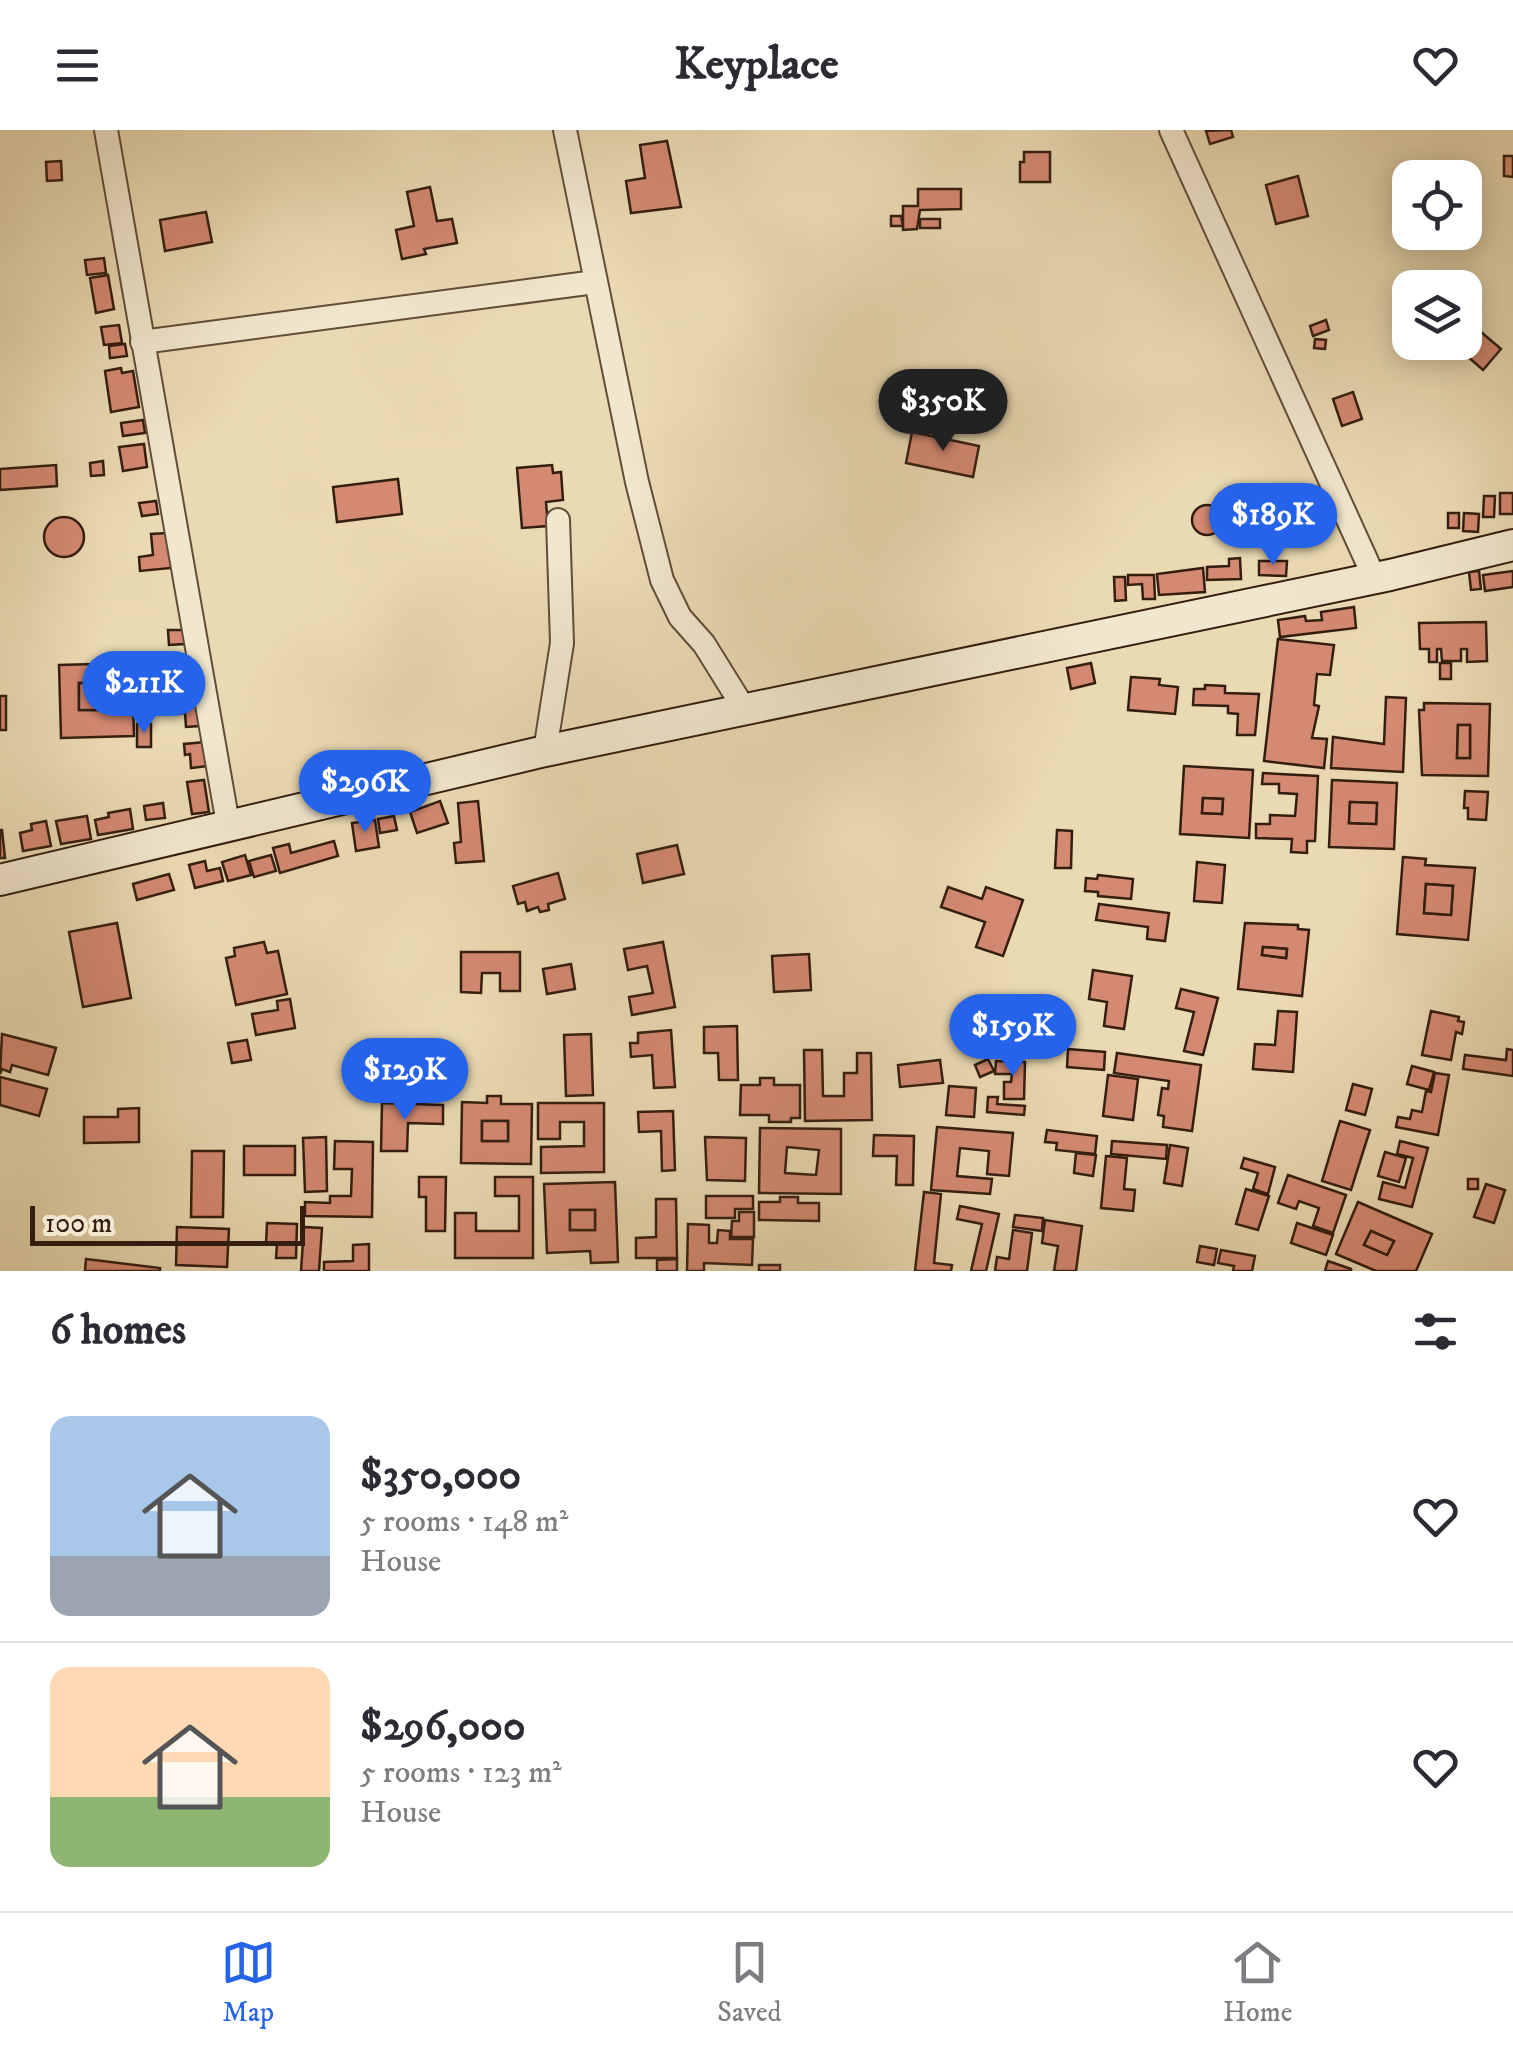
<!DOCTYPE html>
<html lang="en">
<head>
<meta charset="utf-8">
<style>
	:root { --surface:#fff; --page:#f7f7f7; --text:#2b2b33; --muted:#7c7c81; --line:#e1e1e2; --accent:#2563eb }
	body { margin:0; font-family:"IM FELL DW Pica",serif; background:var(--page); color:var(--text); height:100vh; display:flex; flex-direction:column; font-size:38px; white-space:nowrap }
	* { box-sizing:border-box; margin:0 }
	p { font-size:32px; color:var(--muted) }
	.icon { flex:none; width:55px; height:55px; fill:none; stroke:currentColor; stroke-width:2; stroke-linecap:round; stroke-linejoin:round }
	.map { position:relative; height:1141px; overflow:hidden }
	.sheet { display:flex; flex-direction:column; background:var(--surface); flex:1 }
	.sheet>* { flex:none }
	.fabs { position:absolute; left:1392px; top:30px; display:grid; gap:20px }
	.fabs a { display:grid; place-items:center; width:90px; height:90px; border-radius:20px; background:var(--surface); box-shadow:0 5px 25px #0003; font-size:50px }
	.scale { position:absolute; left:30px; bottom:25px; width:275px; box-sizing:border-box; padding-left:10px; border:5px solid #341e10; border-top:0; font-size:28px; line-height:35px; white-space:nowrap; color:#341e10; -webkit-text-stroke:8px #f1e7ce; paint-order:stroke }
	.price { position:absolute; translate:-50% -85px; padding:0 22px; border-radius:35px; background:var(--accent); color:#fff; font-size:32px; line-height:65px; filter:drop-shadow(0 2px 5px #0008) }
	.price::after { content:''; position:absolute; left:50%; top:60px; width:30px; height:22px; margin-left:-15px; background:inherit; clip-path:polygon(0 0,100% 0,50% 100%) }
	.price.current { background:#222; color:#fff }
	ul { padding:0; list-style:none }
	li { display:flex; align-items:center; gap:30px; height:250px; padding:0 50px }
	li+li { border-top:2px solid var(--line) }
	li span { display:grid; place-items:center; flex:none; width:280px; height:200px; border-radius:20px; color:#555 }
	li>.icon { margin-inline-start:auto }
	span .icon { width:120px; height:120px; fill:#fffc; stroke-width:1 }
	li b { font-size:42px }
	h2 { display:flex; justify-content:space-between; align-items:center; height:120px; padding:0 50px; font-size:42px }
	header { display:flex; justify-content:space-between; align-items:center; height:130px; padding:0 50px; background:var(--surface); font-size:45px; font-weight:700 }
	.dock { display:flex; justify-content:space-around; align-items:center; height:140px; border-top:2px solid var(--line); background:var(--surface); font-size:28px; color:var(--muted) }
	.dock a { display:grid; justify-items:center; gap:5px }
	.dock .current { color:var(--accent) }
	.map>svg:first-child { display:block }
	.building { fill:#d48972; stroke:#341e10; stroke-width:2.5; fill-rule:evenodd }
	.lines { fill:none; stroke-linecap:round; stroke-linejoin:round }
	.minor-casing { stroke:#624d39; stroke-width:26 }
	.secondary-casing { stroke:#341e10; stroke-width:34 }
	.minor { stroke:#f1e7ce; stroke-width:22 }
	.secondary { stroke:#f1e7ce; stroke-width:30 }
</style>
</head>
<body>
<header><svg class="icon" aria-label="menu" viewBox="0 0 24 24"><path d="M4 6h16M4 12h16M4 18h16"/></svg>Keyplace<svg class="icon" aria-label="heart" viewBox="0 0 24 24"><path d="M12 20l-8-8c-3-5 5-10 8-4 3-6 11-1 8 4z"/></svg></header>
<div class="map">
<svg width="1513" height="1141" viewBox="0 0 1513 1141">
	<rect width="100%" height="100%" fill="#eadab3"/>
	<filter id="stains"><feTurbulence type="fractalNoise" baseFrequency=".002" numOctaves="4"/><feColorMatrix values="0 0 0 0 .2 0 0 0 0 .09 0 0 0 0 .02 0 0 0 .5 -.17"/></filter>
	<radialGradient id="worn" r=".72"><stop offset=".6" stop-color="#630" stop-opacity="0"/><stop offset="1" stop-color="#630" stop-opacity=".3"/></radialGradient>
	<g class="building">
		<path d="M1231,0L1233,7L1210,14L1206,1Z"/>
		<path d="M667,11L681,77L631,83L626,51L645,48L640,15Z"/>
		<path d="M1024,22H1050V52H1020V32H1024Z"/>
		<path d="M1504,26H1513V47L1504,46Z"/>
		<path d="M61,31L62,50L47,51L46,32Z"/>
		<path d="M1298,46L1308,86L1276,94L1266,55Z"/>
		<path d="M430,57L437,91L452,89L457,113L424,119L426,124L402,129L396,100L414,96L407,62Z"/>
		<path d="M918,59H961V79L920,80L917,99L903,100V76H918Z"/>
		<path d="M206,82L212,112L165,121L160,90Z"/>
		<path d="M891,86H901L903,96H891Z"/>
		<rect x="920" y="89" width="20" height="9"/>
		<path d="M104,128L106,143L87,145L85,130Z"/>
		<path d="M108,145L114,179L96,183L90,148Z"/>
		<path d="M1465,181L1477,191L1474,196L1501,219L1483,240L1451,212H1465Z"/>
		<path d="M1326,190L1329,200L1313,206L1310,196Z"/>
		<path d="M119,195L122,213L104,215L101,197Z"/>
		<path d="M1315,209L1326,210L1325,219L1314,218Z"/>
		<path d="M125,214L127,226L110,228L109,216Z"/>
		<path d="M121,238L122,243L133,241L139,277L111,282L105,241Z"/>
		<path d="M1353,262L1362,289L1342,296L1333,269Z"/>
		<path d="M914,275L932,279L926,304L908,300Z"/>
		<path d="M143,290L145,303L123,306L121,293Z"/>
		<path d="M912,302L979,316L973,347L906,333Z"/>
		<path d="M144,314L147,337L123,341L119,317Z"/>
		<path d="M103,331L104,345L91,346L90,333Z"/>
		<path d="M56,335L57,356L0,360V339Z"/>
		<path d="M552,335L553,343L561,342L563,370L546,372L548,396L522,398L517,338Z"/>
		<path d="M398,349L402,384L337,392L333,357Z"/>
		<rect x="1500" y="363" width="13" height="21"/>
		<path d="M1484,366H1495L1494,387H1483Z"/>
		<path d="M156,371L158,384L142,386L139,373Z"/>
		<circle cx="1207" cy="390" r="15"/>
		<rect x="1448" y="383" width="11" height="15"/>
		<path d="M1464,383L1479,384L1478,402L1463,401Z"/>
		<circle cx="64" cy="407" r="20"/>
		<path d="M167,403L171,438L140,441L139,427L153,425L151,404Z"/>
		<path d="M1240,428L1241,449L1207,450V437L1229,436V429Z"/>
		<path d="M1259,431H1287L1286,446L1259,445Z"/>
		<path d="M1203,438L1205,462L1159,465L1157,444Z"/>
		<path d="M1479,441L1481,459L1471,460L1469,442Z"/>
		<path d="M1513,441V457L1485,461L1483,445Z"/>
		<path d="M1128,445H1154L1155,469H1143L1142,454L1128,455Z"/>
		<path d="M1114,447H1125L1126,470L1115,471Z"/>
		<path d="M1354,477L1356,498L1280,507L1278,490L1305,486L1306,491L1322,490L1321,482Z"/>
		<path d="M1486,492L1487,531L1467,532V519H1461V531H1442L1441,519H1437V532H1429V519H1420L1419,493Z"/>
		<path d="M168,500H184L185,514L169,515Z"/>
		<path d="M1278,509L1334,515L1330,545L1317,544L1314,575L1319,576L1312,608L1327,609L1324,638L1264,631Z"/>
		<path d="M132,533L134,606L61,608L59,535ZM79,553H110L111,580H79Z"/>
		<path d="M1091,533L1095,553L1071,559L1067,538Z"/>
		<rect x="1440" y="533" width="11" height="16"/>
		<path d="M196,537L198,562L182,564L179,539Z"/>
		<path d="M1131,547L1160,549L1159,555L1178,557L1175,584L1128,580Z"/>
		<path d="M79,553H110L111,580H79Z"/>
		<path d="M1205,555L1225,556V563L1259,564L1255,605H1237L1238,584L1228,583V576L1193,575L1194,559H1205Z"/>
		<rect x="0" y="566" width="6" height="34"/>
		<path d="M1386,567L1406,568L1403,642L1331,638L1333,607L1384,614Z"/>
		<path d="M197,568L200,596L186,597L185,583L178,584L177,570Z"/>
		<path d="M1424,573L1490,574L1488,646L1422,645L1419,580H1424ZM1458,595H1470V628H1457Z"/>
		<rect x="137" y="594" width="14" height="23"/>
		<path d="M1458,595H1470V628H1457Z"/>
		<path d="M205,612L208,636L191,638L190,624L185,625L184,614Z"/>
		<path d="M1184,636L1253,640L1249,708L1180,704ZM1203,668L1223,669L1222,684L1202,683Z"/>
		<path d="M1263,643L1318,646L1315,711H1307V723L1291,722L1292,709L1256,708V694H1270V685L1295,686L1297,664L1279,663V654H1262Z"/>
		<path d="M204,650L209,682L192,684L187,652Z"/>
		<path d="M1332,650L1397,653L1394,719L1329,717ZM1350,672L1377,673L1376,694L1349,693Z"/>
		<path d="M1465,661L1488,662L1486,690L1468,689V678H1464Z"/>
		<path d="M1203,668L1223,669L1222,684L1202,683Z"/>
		<path d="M440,671L448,693L417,703L410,682Z"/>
		<path d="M478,671L484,731L456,733L454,713L461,712L458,673Z"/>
		<path d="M1350,672L1377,673L1376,694L1349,693Z"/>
		<path d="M163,673L165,688L146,690L144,676Z"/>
		<path d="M130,679L133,699L98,705L95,690L109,687L108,683Z"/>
		<path d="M87,686L91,709L61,714L56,691Z"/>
		<path d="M394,686L397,700L380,703L378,689Z"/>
		<path d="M375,690L379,717L356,721L352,693Z"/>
		<path d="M46,691L51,716L23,721L20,703L32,700L31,694Z"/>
		<path d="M0,700H2L5,728H0Z"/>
		<path d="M1057,700L1072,701L1071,738H1055Z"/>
		<path d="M334,711L338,726L280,743L273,718L289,714L291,723Z"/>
		<path d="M677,715L684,744L643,753L637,724Z"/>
		<path d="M245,725L251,745L228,751L222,732Z"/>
		<path d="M271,725L276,741L254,747L249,731Z"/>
		<path d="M1403,727L1426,729L1425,735L1475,738L1468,810L1397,804ZM1426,754L1453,756L1451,785L1424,783Z"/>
		<path d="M205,731L207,741L220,738L223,751L195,758L189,735Z"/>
		<path d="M1197,732L1225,735L1222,773L1194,771Z"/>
		<path d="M558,743L565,769L548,774L549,780L540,782L538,777L527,781L525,772L518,774L513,756Z"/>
		<path d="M169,744L174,760L137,770L133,754Z"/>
		<path d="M1098,745L1133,749L1131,769L1098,766V762L1085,761L1086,748L1097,749Z"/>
		<path d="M1426,754L1453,756L1451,785L1424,783Z"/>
		<path d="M948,757L982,769L986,757L1023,770L1003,826L976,817L985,792L941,777Z"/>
		<path d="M1099,774L1169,783L1165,811L1147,809L1148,797L1096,790Z"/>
		<path d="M117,793L131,868L83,877L69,802Z"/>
		<path d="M1245,793L1298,795V799L1309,800L1302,866L1238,859ZM1263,817L1287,819L1286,828L1262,825Z"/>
		<path d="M264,812L267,823L278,821L287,864L236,875L226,828L235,826L234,818Z"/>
		<path d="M663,812L675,877L632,885L629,867L653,863L647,836L628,840L624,819Z"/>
		<path d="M1263,817L1287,819L1286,828L1262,825Z"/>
		<path d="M461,822H520V861H500V843H482L481,863L461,862Z"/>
		<path d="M809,824L811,860L774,862L772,826Z"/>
		<path d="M571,834L575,859L547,864L543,839Z"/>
		<path d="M1093,840L1132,846L1124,899L1104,896L1107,872L1089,869Z"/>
		<path d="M1181,859L1218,868L1203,925L1184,921L1194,882L1176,878Z"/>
		<path d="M290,869L295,898L256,905L252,884L278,880L277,871Z"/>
		<path d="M1278,881L1297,882L1293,942L1253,939L1255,914L1275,915Z"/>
		<path d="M1431,881L1459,887L1458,891L1464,892L1462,904L1456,902L1451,930L1422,925Z"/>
		<path d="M737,896L738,950H719L718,923H704V897Z"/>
		<path d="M671,900L675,957L654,958L652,925L631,927L630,913H638V903Z"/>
		<path d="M2,904L56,918L48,945L12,935L10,942L2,939L0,944Z"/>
		<path d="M591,904L593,965L566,966L564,905Z"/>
		<path d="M247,910L251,930L232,933L228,913Z"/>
		<path d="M1068,919L1105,922L1104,940L1067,937Z"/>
		<path d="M1507,919L1513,920V946L1463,939L1465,925L1506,930Z"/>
		<path d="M804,920H822L823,966H844V943H857V923H871L872,990L805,991Z"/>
		<path d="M1117,923L1201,935L1192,1001L1163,997L1164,986L1158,985L1162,958L1168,959L1169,951L1114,943Z"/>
		<path d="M988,929L994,941L980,947L975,935Z"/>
		<path d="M940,930L943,953L900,957L898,935Z"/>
		<path d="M996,931L1025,932L1024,969H1004V952H1011L1012,944H995Z"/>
		<path d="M1412,936L1434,942L1429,960L1407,954Z"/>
		<path d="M1435,943L1449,945L1438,1005L1396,997L1398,987L1410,989L1412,980L1422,982L1426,961L1431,962Z"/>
		<path d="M1108,945L1138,949L1133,990L1103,986Z"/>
		<path d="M0,947L47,959L39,986L0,975Z"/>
		<path d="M760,948H774V955H800V988H791V992H769V985H740L741,955H760Z"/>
		<path d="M1353,954L1372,959L1365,985L1346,980Z"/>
		<path d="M949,956L976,958L974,987L946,985Z"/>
		<path d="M487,966H501V974H532L531,1034L461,1033L462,972L487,973ZM482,991H508V1011H482Z"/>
		<path d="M988,967H998L997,974L1025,976L1024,985L987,982Z"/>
		<path d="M382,973L443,975V994L408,993L407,1021H381Z"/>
		<path d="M538,973H604V1042L541,1043V1017L584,1016V992H560V1009H538Z"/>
		<path d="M139,978V1012L84,1013V987H118V979Z"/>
		<path d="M673,981L675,1040L662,1041L661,1001L639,1002L638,982Z"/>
		<rect x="482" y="991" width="26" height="20"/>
		<path d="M1340,991L1370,1000L1351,1060L1322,1051Z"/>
		<path d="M937,997L1013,1003L1009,1046L987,1044L989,1021L960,1018L957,1046L992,1049L990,1064L931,1060Z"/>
		<path d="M760,998L841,999V1064L759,1063ZM787,1017L819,1020L816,1045L785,1043Z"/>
		<path d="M1047,1000L1097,1006L1095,1024L1056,1020L1057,1013L1045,1012Z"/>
		<path d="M874,1005L914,1006L913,1055H896L897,1026H873Z"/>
		<path d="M326,1007L327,1061L305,1062L303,1008Z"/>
		<path d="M705,1007L746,1008L745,1051L707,1050Z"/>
		<path d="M335,1011L373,1012L372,1087L305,1086V1072L330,1073V1066H351L352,1039H334Z"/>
		<path d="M1112,1011L1167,1015L1166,1029L1111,1024Z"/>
		<path d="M1400,1011L1428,1018L1412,1077L1379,1069L1383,1052L1405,1058L1413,1028L1397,1024Z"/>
		<path d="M1170,1015L1188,1018L1182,1056L1164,1053Z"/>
		<rect x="244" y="1016" width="51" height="29"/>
		<path d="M192,1021H224L223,1087H191Z"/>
		<path d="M1385,1022L1406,1028L1399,1052L1378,1046Z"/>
		<path d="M1076,1023L1096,1025L1093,1046L1074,1043Z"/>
		<path d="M1106,1026L1127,1028L1124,1059L1135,1060L1133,1081L1101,1078Z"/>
		<path d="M1244,1028L1275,1037L1268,1064L1253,1059L1258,1043L1241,1038Z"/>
		<path d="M1288,1045L1346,1065L1333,1103L1313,1096L1319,1078L1299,1071L1296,1079L1278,1073Z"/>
		<path d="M419,1047H446L445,1101H426V1067H419Z"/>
		<path d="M495,1047H533V1128H455V1083H476V1101H519V1066H495Z"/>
		<rect x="1468" y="1049" width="10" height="10"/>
		<path d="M615,1052L618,1132L591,1133L590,1121L547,1123L544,1054ZM570,1080H595V1100H570Z"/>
		<path d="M1486,1054L1505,1060L1494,1093L1474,1087Z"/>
		<path d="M1246,1059L1269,1066L1258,1100L1236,1094Z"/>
		<path d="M924,1062L941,1064L934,1133L952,1135L951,1141H915Z"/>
		<path d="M706,1066H753V1079H735V1088H706Z"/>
		<path d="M780,1067H798V1073H819V1091L759,1090V1072H780Z"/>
		<path d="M656,1069H676L677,1128H636V1108L656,1107Z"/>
		<path d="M1358,1072L1432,1104L1416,1141H1376L1336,1124ZM1371,1101L1394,1111L1387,1125L1364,1115Z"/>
		<path d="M960,1076L999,1084L986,1141H971L982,1094L957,1089Z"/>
		<rect x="570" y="1080" width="25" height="20"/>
		<path d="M739,1082H754V1107H731L732,1091H739Z"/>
		<path d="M1015,1085L1043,1088L1042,1101L1013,1097Z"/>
		<path d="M1045,1090L1082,1096L1076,1141H1054L1058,1116L1042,1113Z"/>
		<path d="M267,1093L297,1094L296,1128H276L277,1114H266Z"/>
		<path d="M1297,1093L1333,1105L1326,1125L1291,1113Z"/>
		<path d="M688,1094L709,1095V1113H717L718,1100L730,1101V1109H753L752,1135L704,1133V1141H687Z"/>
		<path d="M177,1097L229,1099L227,1137L176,1135Z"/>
		<path d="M304,1097L322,1098L319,1141H301Z"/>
		<path d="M1013,1100L1032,1103L1027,1141H995L997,1127L1009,1129Z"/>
		<path d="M1371,1101L1394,1111L1387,1125L1364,1115Z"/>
		<path d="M369,1114V1141H324V1132L353,1131V1115Z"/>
		<path d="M1200,1116L1217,1119L1214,1135L1197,1132Z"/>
		<path d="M1221,1120L1255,1126L1252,1141H1233L1234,1136L1218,1133Z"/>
		<path d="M86,1129L160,1138V1141H85Z"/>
		<path d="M677,1129V1141H657V1130Z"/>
		<path d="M1328,1131L1351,1139V1141H1325Z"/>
		<rect x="759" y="1135" width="21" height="6"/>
	</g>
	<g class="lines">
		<defs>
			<g id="minor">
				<path d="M106,0L228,694"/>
				<path d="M565,0L637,352L662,450L680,487L704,514L745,580"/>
				<path d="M1171,0L1374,447"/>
				<path d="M142,212L595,152"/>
				<path d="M545,621L562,513L558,390"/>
			</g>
			<path id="secondary" d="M0,750L545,621L1390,445L1513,415"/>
		</defs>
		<use href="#minor" class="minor-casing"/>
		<use href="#secondary" class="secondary-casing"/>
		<use href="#minor" class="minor"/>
		<use href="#secondary" class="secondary"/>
	</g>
	<rect width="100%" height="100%" filter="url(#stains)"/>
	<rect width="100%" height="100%" fill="url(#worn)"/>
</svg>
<div class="fabs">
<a><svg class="icon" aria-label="locate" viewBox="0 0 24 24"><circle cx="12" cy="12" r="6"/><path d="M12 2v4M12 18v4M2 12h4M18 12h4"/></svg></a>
<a><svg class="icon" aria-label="layers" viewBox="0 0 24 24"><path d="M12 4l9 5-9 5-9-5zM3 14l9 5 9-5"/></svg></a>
</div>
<div class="scale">100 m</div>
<b class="price current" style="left:943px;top:324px">$350K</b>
<b class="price" style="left:1273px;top:438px">$189K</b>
<b class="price" style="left:144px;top:606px">$211K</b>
<b class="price" style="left:365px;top:705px">$296K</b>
<b class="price" style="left:1013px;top:949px">$159K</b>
<b class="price" style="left:405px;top:993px">$129K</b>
</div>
<section class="sheet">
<h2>6 homes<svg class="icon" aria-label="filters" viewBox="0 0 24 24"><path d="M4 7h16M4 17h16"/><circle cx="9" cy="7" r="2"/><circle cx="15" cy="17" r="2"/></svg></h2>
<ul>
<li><span style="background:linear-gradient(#a9c7e8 70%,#9aa5b1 0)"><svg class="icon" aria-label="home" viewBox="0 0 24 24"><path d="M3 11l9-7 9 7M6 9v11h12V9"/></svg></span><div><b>$350,000</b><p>5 rooms · 148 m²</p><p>House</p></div><svg class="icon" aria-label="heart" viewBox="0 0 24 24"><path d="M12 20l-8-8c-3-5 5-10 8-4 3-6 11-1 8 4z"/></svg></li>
<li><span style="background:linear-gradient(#ffd9b3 65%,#8fb573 0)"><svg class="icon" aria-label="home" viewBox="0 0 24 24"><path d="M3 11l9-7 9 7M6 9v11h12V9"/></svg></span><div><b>$296,000</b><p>5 rooms · 123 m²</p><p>House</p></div><svg class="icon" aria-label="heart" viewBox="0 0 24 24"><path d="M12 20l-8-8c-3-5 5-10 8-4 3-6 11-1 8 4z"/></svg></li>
</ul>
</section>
<nav class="dock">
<a class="current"><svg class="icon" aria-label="map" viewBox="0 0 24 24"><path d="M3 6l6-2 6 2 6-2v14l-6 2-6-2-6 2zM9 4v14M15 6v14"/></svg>Map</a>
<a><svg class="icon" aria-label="saved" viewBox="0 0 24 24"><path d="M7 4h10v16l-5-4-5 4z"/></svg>Saved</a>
<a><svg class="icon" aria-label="home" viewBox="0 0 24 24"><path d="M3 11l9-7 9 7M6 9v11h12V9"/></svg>Home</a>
</nav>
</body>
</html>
